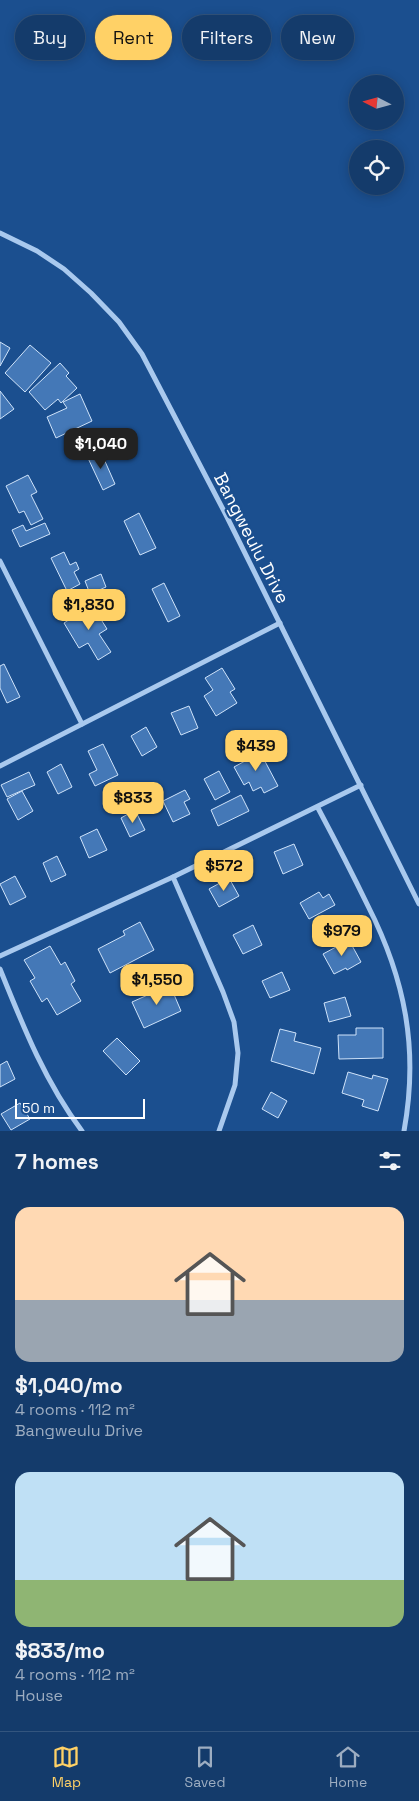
<!DOCTYPE html>
<html lang="en">
<head>
<meta charset="utf-8">
<style>
	:root { --surface:#143b6b; --page:#1d4271; --text:#f1f3f6; --muted:#9dadc1; --line:#33557e; --accent:#ffd166 }
	body { margin:0; font-family:"Space Grotesk",sans-serif; background:var(--page); color:var(--text); height:100vh; display:flex; flex-direction:column; font-size:19px; white-space:nowrap }
	* { box-sizing:border-box; margin:0 }
	p { font-size:16px; color:var(--muted) }
	.icon { flex:none; width:28px; height:28px; fill:none; stroke:currentColor; stroke-width:2; stroke-linecap:round; stroke-linejoin:round }
	.map { position:relative; height:1131px; overflow:hidden }
	.drawer { display:flex; flex-direction:column; background:var(--surface); flex:1 }
	.drawer>* { flex:none }
	.banner { position:absolute; left:15px; top:15px; width:390px; height:45px; display:flex; gap:10px }
	.needle { width:32px; rotate:276deg }
	.buttons { position:absolute; left:349px; top:75px; display:grid; gap:10px }
	.buttons a { display:grid; place-items:center; width:55px; height:55px; border-radius:50%; background:var(--surface); box-shadow:0 2px 12px #0003,0 0 0 1px var(--line); font-size:25px }
	.scale { position:absolute; left:15px; bottom:12px; width:130px; box-sizing:border-box; padding-left:5px; border:2px solid #fff; border-top:0; font-size:14px; line-height:18px; white-space:nowrap; color:#fff; -webkit-text-stroke:4px #1b4f8f; paint-order:stroke }
	.price { position:absolute; translate:-50% -42px; padding:0 11px; border-radius:10px; background:var(--accent); color:#111; font-size:16px; line-height:32px; filter:drop-shadow(0 1px 2px #0008) }
	.price::after { content:''; position:absolute; left:50%; top:30px; width:15px; height:11px; margin-left:-8px; background:inherit; clip-path:polygon(0 0,100% 0,50% 100%) }
	.price.active { background:#222; color:#fff }
	ul { padding:0; list-style:none }
	li { display:grid; align-content:center; gap:10px; height:265px; padding:0 15px }
	li span { display:grid; place-items:center; height:155px; border-radius:15px; color:#555 }
	li>.icon { margin-inline-start:auto }
	span .icon { width:90px; height:90px; fill:#fffc; stroke-width:1 }
	li b { font-size:21px }
	h2 { display:flex; justify-content:space-between; align-items:center; height:60px; padding:0 15px; font-size:21px }
	.tag { padding:0 18px; border-radius:22px; background:var(--surface); box-shadow:0 2px 12px #0003,0 0 0 1px var(--line); font-size:18px; line-height:45px }
	.tag.active { background:var(--accent); color:#111 }
	.tab-bar { display:flex; justify-content:space-around; align-items:center; height:70px; border-top:1px solid var(--line); background:var(--surface); font-size:14px; color:var(--muted) }
	.tab-bar a { display:grid; justify-items:center; gap:2px }
	.tab-bar .active { color:var(--accent) }
	.map>svg:first-child { display:block }
	.building { fill:#4478b7; stroke:#cfe3fa }
	.lines { fill:none; stroke-linecap:round; stroke-linejoin:round }
	.minor { stroke:#a9c9ee; stroke-width:5 }
	.labels { text-anchor:middle; dominant-baseline:central; stroke-width:4.5; stroke-linejoin:round; paint-order:stroke }
	.street-label { font-size:18px; fill:#fff; stroke:#1b4f8f }
</style>
</head>
<body>
<div class="map">
<svg width="419" height="1131" viewBox="0 0 419 1131">
	<rect width="100%" height="100%" fill="#1b4f8f"/>
	<g class="building">
		<path d="M0,342L10,348L0,366Z"/>
		<path d="M30,345L51,363L25,392L5,373Z"/>
		<path d="M60,363L69,373L66,376L77,388L61,403L58,399L45,410L29,392Z"/>
		<path d="M0,391L14,409L0,419Z"/>
		<path d="M80,394L92,421L56,438L47,417L67,408L63,402Z"/>
		<path d="M100,450L115,484L103,490L87,456Z"/>
		<path d="M28,475L37,492L31,495L43,519L31,525L24,511L19,513L6,486Z"/>
		<path d="M139,513L156,548L140,555L124,521Z"/>
		<path d="M45,523L50,534L20,547L12,530L23,525L26,531Z"/>
		<path d="M64,552L70,565L76,562L79,569L74,572L80,584L67,591L51,558Z"/>
		<path d="M101,574L106,587L90,594L85,581Z"/>
		<path d="M164,583L180,616L168,622L152,589Z"/>
		<path d="M92,605L107,629L99,634L111,652L98,660L88,643L79,648L64,623Z"/>
		<path d="M4,664L20,697L7,703L0,688V666Z"/>
		<path d="M222,668L235,689L230,692L237,703L216,716L204,696L213,690L205,678Z"/>
		<path d="M189,706L198,728L181,735L171,713Z"/>
		<path d="M146,727L157,747L142,756L131,736Z"/>
		<path d="M103,744L118,775L95,786L89,774L97,770L88,751Z"/>
		<path d="M258,748L278,786L264,793L261,787L253,791L249,782L244,785L234,767L245,761L243,756Z"/>
		<path d="M61,764L72,787L58,794L47,772Z"/>
		<path d="M219,771L230,792L215,800L204,779Z"/>
		<path d="M29,772L35,785L7,797L1,785Z"/>
		<path d="M185,790L190,799L184,802L190,814L173,822L163,801Z"/>
		<path d="M22,791L33,811L18,820L7,799Z"/>
		<path d="M241,795L249,811L218,826L211,810Z"/>
		<path d="M135,810L145,830L130,837L121,818Z"/>
		<path d="M97,829L107,850L89,858L80,837Z"/>
		<path d="M294,844L303,865L283,874L274,852Z"/>
		<path d="M57,856L66,875L51,882L43,863Z"/>
		<path d="M15,876L26,897L10,905L0,884Z"/>
		<path d="M229,878L239,896L219,907L209,889Z"/>
		<path d="M319,892L323,898L329,894L335,905L309,919L300,903Z"/>
		<path d="M140,922L154,950L110,973L98,949L125,935L123,931Z"/>
		<path d="M253,925L262,945L243,954L233,935Z"/>
		<path d="M349,940L361,962L347,970L346,968L334,974L323,954Z"/>
		<path d="M50,946L61,965L65,962L75,981L71,984L81,1001L57,1015L47,998L42,1002L30,981L35,978L24,960Z"/>
		<path d="M282,972L290,990L270,998L262,981Z"/>
		<path d="M170,985L181,1011L144,1028L132,1002Z"/>
		<path d="M345,997L351,1016L329,1022L324,1003Z"/>
		<path d="M356,1028H383V1058L339,1059L338,1035H356Z"/>
		<path d="M280,1029L296,1033L294,1041L321,1048L314,1074L271,1061Z"/>
		<path d="M117,1038L140,1061L126,1075L103,1051Z"/>
		<path d="M7,1061L15,1079L0,1087V1065Z"/>
		<path d="M348,1072L372,1079L373,1075L388,1079L378,1111L362,1106L364,1100L342,1093Z"/>
		<path d="M271,1092L287,1101L278,1118L262,1109Z"/>
		<path d="M20,1103L30,1119L11,1130L1,1114Z"/>
	</g>
	<g class="lines">
		<g class="minor">
			<path d="M0,233L37,251L64,269L91,293L119,322L142,354L226,515L419,904"/>
			<path d="M0,561L82,724"/>
			<path d="M0,766L280,623"/>
			<path d="M318,808C335,840 352,873 368,906C405,979 419,1049 404,1131"/>
			<path d="M0,956L173,877"/>
			<path d="M0,969C23,1026 45,1082 82,1131"/>
			<path d="M219,1131L235,1085L238,1053L234,1022L223,992L173,877L361,785"/>
		</g>
	</g>
	<g class="labels">
		<g class="street-label">
			<text transform="translate(252 538) rotate(63)">Bangweulu Drive</text>
		</g>
	</g>
</svg>
<div class="buttons">
<a><svg class="needle" viewBox="-14 -14 28 28"><path d="M0-13l5 13h-10z" fill="#e53935"/><path d="M0 13l5-13h-10z" fill="#9dadc1"/></svg></a>
<a><svg class="icon" aria-label="locate" viewBox="0 0 24 24"><circle cx="12" cy="12" r="6"/><path d="M12 2v4M12 18v4M2 12h4M18 12h4"/></svg></a>
</div>
<div class="scale">50 m</div>
<b class="price active" style="left:101px;top:470px">$1,040</b>
<b class="price" style="left:89px;top:631px">$1,830</b>
<b class="price" style="left:256px;top:772px">$439</b>
<b class="price" style="left:133px;top:824px">$833</b>
<b class="price" style="left:224px;top:892px">$572</b>
<b class="price" style="left:342px;top:957px">$979</b>
<b class="price" style="left:157px;top:1006px">$1,550</b>
<div class="banner">
<a class="tag">Buy</a>
<a class="tag active">Rent</a>
<a class="tag">Filters</a>
<a class="tag">New</a>
</div>
</div>
<section class="drawer">
<h2>7 homes<svg class="icon" aria-label="filters" viewBox="0 0 24 24"><path d="M4 7h16M4 17h16"/><circle cx="9" cy="7" r="2"/><circle cx="15" cy="17" r="2"/></svg></h2>
<ul>
<li><span style="background:linear-gradient(#ffd9b3 60%,#9aa5b1 0)"><svg class="icon" aria-label="home" viewBox="0 0 24 24"><path d="M3 11l9-7 9 7M6 9v11h12V9"/></svg></span><div><b>$1,040/mo</b><p>4 rooms · 112 m²</p><p>Bangweulu Drive</p></div></li>
<li><span style="background:linear-gradient(#bfe0f5 70%,#8fb573 0)"><svg class="icon" aria-label="home" viewBox="0 0 24 24"><path d="M3 11l9-7 9 7M6 9v11h12V9"/></svg></span><div><b>$833/mo</b><p>4 rooms · 112 m²</p><p>House</p></div></li>
</ul>
</section>
<nav class="tab-bar">
<a class="active"><svg class="icon" aria-label="map" viewBox="0 0 24 24"><path d="M3 6l6-2 6 2 6-2v14l-6 2-6-2-6 2zM9 4v14M15 6v14"/></svg>Map</a>
<a><svg class="icon" aria-label="saved" viewBox="0 0 24 24"><path d="M7 4h10v16l-5-4-5 4z"/></svg>Saved</a>
<a><svg class="icon" aria-label="home" viewBox="0 0 24 24"><path d="M3 11l9-7 9 7M6 9v11h12V9"/></svg>Home</a>
</nav>
</body>
</html>
